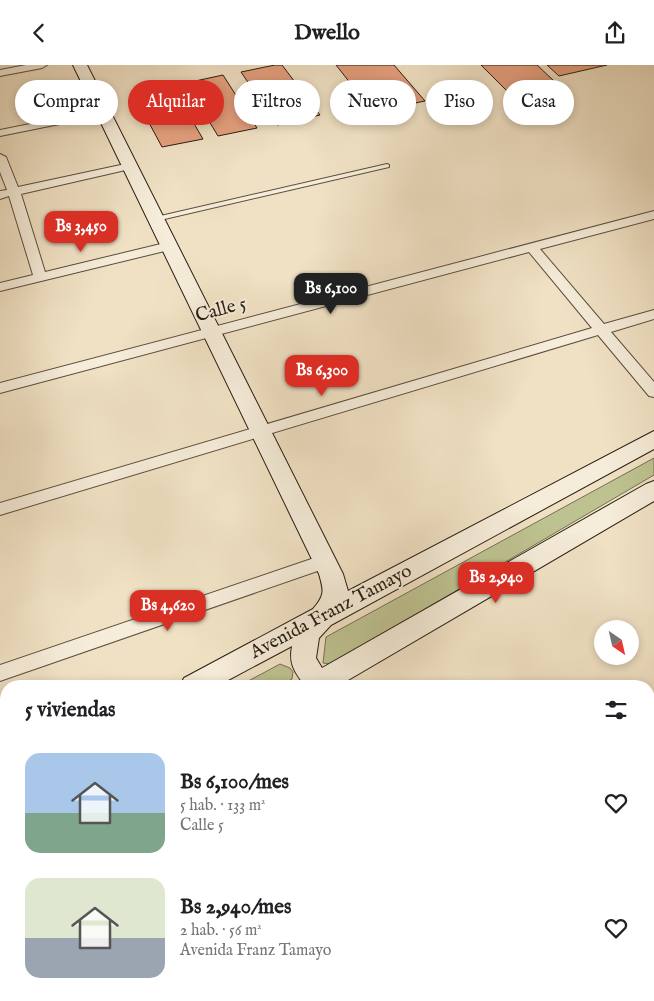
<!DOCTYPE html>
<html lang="es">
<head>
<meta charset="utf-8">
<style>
	:root { --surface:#fff; --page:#f2f2f2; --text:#202124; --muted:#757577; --accent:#d93025 }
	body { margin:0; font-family:"IM FELL English",serif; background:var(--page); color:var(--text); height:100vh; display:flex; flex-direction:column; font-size:19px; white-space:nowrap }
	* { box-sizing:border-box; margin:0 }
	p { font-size:16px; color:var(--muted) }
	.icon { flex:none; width:28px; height:28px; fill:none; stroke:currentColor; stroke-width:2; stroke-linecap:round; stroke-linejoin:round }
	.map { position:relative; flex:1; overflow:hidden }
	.drawer { position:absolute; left:0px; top:615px; width:655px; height:321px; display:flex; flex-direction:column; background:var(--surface); border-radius:20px 20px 0 0; box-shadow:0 2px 8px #0003 }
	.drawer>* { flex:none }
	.top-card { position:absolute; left:15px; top:15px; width:625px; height:45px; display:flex; gap:10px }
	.needle { width:32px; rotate:146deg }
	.buttons { position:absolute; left:594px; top:555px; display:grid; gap:10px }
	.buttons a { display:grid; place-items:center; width:45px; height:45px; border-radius:50%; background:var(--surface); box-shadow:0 2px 8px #0003; font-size:25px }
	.price { position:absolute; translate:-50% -42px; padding:0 11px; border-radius:10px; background:var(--accent); color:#fff; font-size:16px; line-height:32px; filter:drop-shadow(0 1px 2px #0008) }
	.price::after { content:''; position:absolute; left:50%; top:30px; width:15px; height:11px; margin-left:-8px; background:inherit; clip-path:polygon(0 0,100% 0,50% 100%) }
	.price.active { background:#222; color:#fff }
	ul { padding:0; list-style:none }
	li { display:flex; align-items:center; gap:15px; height:125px; padding:0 25px }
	li span { display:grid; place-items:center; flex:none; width:140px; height:100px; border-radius:15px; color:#555 }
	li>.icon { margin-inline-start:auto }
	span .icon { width:60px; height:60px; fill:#fffc; stroke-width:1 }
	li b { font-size:21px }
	h2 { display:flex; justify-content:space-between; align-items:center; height:60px; padding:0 25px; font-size:21px }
	.tag { padding:0 18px; border-radius:22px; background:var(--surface); box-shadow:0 2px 8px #0003; font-size:18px; line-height:45px }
	.tag.active { background:var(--accent); color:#fff }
	header { display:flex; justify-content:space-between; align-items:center; height:65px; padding:0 25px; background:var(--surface); font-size:22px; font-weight:800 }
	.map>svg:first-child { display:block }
	.green { fill:#bec291; stroke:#747052 }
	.building { fill:#e49f7d; stroke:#291d12 }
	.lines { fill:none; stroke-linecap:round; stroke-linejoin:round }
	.lane-casing { stroke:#5b4e3e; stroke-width:2 }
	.street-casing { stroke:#5b4e3e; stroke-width:2 }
	.secondary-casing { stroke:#291d12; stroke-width:2 }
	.lane { fill:#f5ecd9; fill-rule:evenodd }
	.street { fill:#f5ecd9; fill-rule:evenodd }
	.secondary { fill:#f5ecd9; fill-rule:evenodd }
	.labels { text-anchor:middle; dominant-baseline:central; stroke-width:4; stroke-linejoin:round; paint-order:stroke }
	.street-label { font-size:19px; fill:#291d12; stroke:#f5ecd9 }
</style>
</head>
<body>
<header><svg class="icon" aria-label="back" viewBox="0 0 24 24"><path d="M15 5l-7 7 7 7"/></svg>Dwello<svg class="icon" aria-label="share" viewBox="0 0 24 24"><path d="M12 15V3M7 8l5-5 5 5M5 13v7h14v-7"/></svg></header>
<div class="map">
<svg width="654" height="936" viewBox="0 0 654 936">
	<rect width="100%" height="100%" fill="#f0e1c4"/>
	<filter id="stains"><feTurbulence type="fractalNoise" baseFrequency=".004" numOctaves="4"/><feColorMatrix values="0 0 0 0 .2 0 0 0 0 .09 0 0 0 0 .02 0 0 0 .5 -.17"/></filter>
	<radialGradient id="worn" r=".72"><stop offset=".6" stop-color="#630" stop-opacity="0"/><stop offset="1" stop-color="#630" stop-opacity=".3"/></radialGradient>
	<g class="green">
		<path d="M654,393V410L331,599L323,598L326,572Z"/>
		<path d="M280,599L290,603L293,607L292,614L279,621H239Z"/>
		<path d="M6,748V784L0,788V752Z"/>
		<path d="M367,930H466L470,936H358Z"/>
	</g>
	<g class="building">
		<path d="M275,0H282L320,50L277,60L241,7Z"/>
		<path d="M336,0H394L425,36L373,47Z"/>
		<path d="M481,0H537L554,16L507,26Z"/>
		<path d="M547,0H607L559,11Z"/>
		<path d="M223,10L257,63L218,71L186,18Z"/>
		<path d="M172,21L203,74L162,82L133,28Z"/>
	</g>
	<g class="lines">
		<defs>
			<path id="lane" d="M387,99L389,100V102L156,156L153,154L156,152Z"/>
			<g id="street">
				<path d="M26,0H47L42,3L0,11V5Z"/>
				<path d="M105,44L110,47L109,49L0,71V65Z"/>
				<path d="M0,89L6,92L18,122L130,98L136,101L130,104L21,129L45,207L169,177L175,181L173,184L0,226V218L33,210L9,131L0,134V126L7,125L0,107Z"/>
				<path d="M654,146V154L540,184L604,259L654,245V254L611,267L654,317V332L649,331L598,270L0,450V438L592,263L529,187L0,328V318Z"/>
				<path d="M326,489L332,491L334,496L332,501L0,616V600Z"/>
				<path d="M654,665V685L649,687V667Z"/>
				<path d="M649,696L654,698V720L649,718Z"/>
				<path d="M270,930H298L296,936H268Z"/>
				<path d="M531,930H555L557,936H533Z"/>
			</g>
			<g id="secondary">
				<path d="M73,0H87L343,509L348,526L654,366V384L331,560L319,573L316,593L322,603L646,419L654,416V436L338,621H302L303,618C293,605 289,597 292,581L217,621H180L184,613L313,544C325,530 324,526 319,509Z"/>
				<path d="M6,709V737L0,740V712Z"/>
				<path d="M6,788V819L0,822V790Z"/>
			</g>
		</defs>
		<use href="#lane" class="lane-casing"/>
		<use href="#street" class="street-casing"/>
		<use href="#secondary" class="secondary-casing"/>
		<use href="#lane" class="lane"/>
		<use href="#street" class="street"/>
		<use href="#secondary" class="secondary"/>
	</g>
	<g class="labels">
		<g class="street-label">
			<text transform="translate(221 245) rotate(-15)">Calle 5</text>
			<text transform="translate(331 547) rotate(-28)">Avenida Franz Tamayo</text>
		</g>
	</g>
	<rect width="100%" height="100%" filter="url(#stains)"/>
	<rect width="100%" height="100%" fill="url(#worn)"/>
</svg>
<div class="buttons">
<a><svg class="needle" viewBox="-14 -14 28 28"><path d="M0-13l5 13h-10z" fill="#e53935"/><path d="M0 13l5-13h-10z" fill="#757577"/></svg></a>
</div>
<b class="price" style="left:81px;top:188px">Bs 3,450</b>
<b class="price active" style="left:331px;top:250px">Bs 6,100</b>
<b class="price" style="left:322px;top:332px">Bs 6,300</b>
<b class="price" style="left:496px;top:539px">Bs 2,940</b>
<b class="price" style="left:168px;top:567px">Bs 4,620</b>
<div class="top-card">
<a class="tag">Comprar</a>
<a class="tag active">Alquilar</a>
<a class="tag">Filtros</a>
<a class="tag">Nuevo</a>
<a class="tag">Piso</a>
<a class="tag">Casa</a>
</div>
<section class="drawer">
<h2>5 viviendas<svg class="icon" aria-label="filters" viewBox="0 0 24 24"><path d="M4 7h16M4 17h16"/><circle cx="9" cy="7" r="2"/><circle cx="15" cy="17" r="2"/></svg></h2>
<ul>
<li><span style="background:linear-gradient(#a9c7e8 60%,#7fa58c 0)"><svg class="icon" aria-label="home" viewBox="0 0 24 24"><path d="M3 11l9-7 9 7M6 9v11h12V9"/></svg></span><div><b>Bs 6,100/mes</b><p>5 hab. · 133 m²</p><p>Calle 5</p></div><svg class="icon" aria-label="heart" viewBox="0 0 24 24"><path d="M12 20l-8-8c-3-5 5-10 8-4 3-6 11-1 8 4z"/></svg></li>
<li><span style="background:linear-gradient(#dfe7d0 60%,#9aa5b1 0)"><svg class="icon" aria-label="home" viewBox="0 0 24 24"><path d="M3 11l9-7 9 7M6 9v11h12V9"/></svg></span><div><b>Bs 2,940/mes</b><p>2 hab. · 56 m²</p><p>Avenida Franz Tamayo</p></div><svg class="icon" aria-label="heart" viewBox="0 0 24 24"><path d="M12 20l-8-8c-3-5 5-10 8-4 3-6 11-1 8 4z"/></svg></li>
</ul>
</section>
</div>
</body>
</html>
